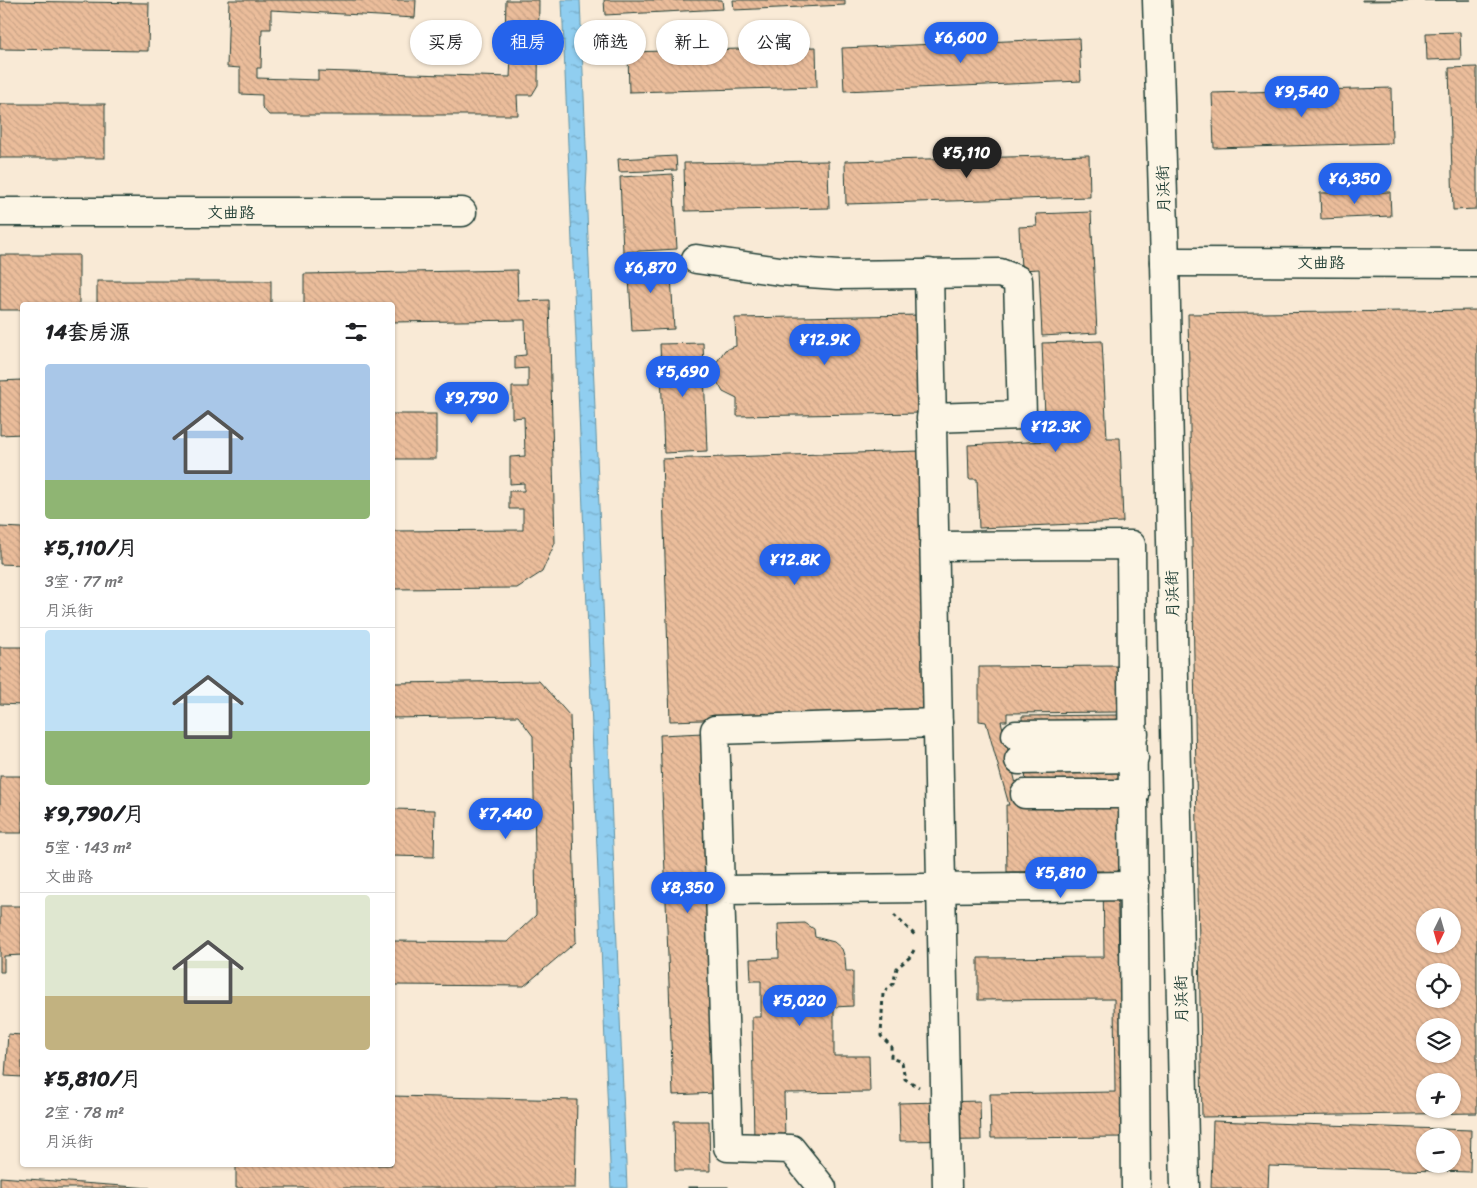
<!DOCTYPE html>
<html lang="zh">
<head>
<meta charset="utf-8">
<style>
	:root { --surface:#fff; --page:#f2f2f2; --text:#202124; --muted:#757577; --line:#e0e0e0; --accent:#2563eb }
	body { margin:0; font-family:Sriracha,"LXGW WenKai TC",sans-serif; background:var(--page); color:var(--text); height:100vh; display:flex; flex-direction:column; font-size:19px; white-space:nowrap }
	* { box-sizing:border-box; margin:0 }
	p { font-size:16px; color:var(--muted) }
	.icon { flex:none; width:28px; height:28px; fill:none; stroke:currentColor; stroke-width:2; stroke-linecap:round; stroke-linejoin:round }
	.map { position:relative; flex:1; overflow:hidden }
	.panel { position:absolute; left:20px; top:302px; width:375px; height:865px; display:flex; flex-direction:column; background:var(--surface); border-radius:5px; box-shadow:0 1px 4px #0004 }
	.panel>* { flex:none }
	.guide { position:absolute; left:410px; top:20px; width:475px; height:45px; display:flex; gap:10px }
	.needle { width:32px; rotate:185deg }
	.controls { position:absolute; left:1416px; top:908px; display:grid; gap:10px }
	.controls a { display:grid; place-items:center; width:45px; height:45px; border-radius:50%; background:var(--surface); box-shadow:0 1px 4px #0004; font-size:25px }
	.price { position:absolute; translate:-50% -42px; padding:0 11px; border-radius:18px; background:var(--accent); color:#fff; font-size:16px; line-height:32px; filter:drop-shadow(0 1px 2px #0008) }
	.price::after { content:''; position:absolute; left:50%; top:30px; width:15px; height:11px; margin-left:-8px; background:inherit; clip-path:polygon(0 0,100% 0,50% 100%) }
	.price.selected { background:#222; color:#fff }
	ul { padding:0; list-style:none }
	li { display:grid; align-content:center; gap:10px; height:265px; padding:0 25px }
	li+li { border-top:1px solid var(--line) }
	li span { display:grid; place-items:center; height:155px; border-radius:5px; color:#555 }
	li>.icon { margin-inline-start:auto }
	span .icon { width:90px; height:90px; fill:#fffc; stroke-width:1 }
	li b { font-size:21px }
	h2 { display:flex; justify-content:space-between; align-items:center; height:60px; padding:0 25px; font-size:21px }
	.tag { padding:0 18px; border-radius:22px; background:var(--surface); box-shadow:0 1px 4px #0004; font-size:18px; line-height:45px }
	.tag.selected { background:var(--accent); color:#fff }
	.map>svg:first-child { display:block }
	.water { fill:url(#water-ripples); stroke:#6394a5 }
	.building { fill:url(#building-back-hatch); stroke:#1f3d34; fill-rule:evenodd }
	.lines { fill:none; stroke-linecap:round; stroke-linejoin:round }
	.minor-casing { stroke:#1f3d34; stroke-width:31 }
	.path { stroke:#1f3d34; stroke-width:3; stroke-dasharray:4 4; stroke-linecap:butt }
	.minor { stroke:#fcf5e5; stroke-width:28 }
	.labels { text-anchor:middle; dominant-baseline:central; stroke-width:4; stroke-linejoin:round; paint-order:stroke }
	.street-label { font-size:16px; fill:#1f3d34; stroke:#fcf5e5 }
</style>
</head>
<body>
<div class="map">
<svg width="1477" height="1188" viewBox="0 0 1477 1188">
	<defs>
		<pattern id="water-ripples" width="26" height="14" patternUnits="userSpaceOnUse" patternTransform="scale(1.25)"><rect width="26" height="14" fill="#90cef0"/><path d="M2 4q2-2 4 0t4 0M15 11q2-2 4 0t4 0" fill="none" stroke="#75a8c3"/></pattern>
		<pattern id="building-back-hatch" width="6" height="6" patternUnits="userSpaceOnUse" patternTransform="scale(1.25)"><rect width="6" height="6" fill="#ebbd9b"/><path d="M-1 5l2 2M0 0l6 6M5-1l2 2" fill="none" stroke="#c9a386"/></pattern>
	</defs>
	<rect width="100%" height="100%" fill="#f9ead6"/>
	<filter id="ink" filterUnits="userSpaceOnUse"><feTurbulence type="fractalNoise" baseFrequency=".02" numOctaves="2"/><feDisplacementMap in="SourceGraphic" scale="10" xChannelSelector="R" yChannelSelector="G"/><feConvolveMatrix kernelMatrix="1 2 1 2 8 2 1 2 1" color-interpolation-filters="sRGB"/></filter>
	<g filter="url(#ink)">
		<path class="water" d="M562,0H580L587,169L586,189L627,1188H611Z"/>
		<g class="building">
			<path d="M229,0H416L415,18L271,10V29H262L261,68H257V78L318,80V71L510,77L512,37H505L506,0H539L538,85L532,95H517L518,115H269L262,107V95L240,94V68L227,67Z"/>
			<path d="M604,0H722L723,9L605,15Z"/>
			<path d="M733,0H845V5L734,10Z"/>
			<path d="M1362,0H1471L1362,1Z"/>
			<path d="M0,1L149,3L148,51L0,49Z"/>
			<path d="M1460,32L1461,59L1427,60L1426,33Z"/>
			<path d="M1079,38L1081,81L844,91L842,48Z"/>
			<path d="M816,47L817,87L629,92L628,52Z"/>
			<path d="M1477,67V209L1453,210L1449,68Z"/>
			<path d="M1391,88L1392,143L1214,148L1212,93Z"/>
			<rect x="0" y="104" width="105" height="54"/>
			<path d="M1089,155L1090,197L846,204L845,161Z"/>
			<path d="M676,156L677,170L619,172L618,159Z"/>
			<path d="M828,161L829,208L685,211L684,163Z"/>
			<path d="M673,174L677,249L623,252L620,177Z"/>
			<path d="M1390,192L1391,216L1321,219L1320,193Z"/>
			<path d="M1091,212L1097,333L1042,336L1039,269L1021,270L1019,227L1037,226L1036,214Z"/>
			<path d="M0,255H79V305H22V310H0Z"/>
			<path d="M670,256L674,329L632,331L628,258Z"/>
			<path d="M517,270L518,301L549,300L555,543L542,572L517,588L392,589V531L523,530V509H509V491H524V483L510,484V457L525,456L524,417L512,418V387H528V368L515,369V356L526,355L525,320L392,322V305H304V274Z"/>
			<rect x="97" y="281" width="174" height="24"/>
			<path d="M1477,310V1113L1202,1117L1188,314ZM1425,916H1452V944H1425ZM1425,971H1452V999H1425ZM1425,1026H1452V1054H1425ZM1425,1081H1452V1109H1425Z"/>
			<path d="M923,315V413L737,416V399L723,392L715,378L716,363L725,350L736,346L735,318Z"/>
			<path d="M1102,341L1107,438H1120L1123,522L979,528L977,479H969L968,445L1046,441L1042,343Z"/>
			<path d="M703,343L707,451L664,453L660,344Z"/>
			<path d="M22,380V434L0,435V381Z"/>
			<rect x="392" y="414" width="44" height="45"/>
			<path d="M920,451L928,713L670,721L662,459Z"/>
			<path d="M0,527L22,528V565L0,564Z"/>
			<path d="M0,647H22V705L0,704Z"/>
			<path d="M1119,666V712L1007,713V721H1001L1021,805L1130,803V871H1117L1119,954H1128L1129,1137L991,1138L990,1094L1115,1092L1114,999L978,1000V958L1104,957L1103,871L1007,872L1006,805H1009L986,722L979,721V667Z"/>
			<path d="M539,681L570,716L576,942L524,986L392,985V941L507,942L536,915L533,736L518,716L392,718V683Z"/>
			<path d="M1118,715L1119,731L1022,732V716Z"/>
			<path d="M703,733L716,1093L673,1095L660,735Z"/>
			<path d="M1123,763V787L1026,788L1025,764Z"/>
			<rect x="0" y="776" width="22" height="57"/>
			<path d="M392,809L435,810L434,857L392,856Z"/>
			<path d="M0,906H22V955L4,956V972H0Z"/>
			<path d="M805,923L814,929L815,937L834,942L842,949L845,958L846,971H853V1006L834,1007V1056H869L870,1092L784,1093L785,1141H754L752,1017H761V981H751L750,959L779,958L778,924Z"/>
			<path d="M8,1034L22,1035V1077L5,1076Z"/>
			<path d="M392,1096L577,1100L575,1188H236V1165H392Z"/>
			<path d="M980,1101L981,1140L900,1141L899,1103Z"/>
			<path d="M674,1121H709L710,1171H675Z"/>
			<path d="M1213,1121L1471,1130L1470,1172L1269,1166L1268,1188H1211ZM1425,1136H1452V1164H1425Z"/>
			<path d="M0,1177L150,1188H0Z"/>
			<rect x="688" y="1187" width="40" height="1"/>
		</g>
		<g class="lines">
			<defs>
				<g id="minor">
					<path d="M1157,0L1165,262L1185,1188"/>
					<path d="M0,212H462"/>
					<path d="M696,259L780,271L838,275L1000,273L1018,280L1022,415L931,418"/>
					<path d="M1165,262L1477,263"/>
					<path d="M929,273L947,1188"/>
					<path d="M934,546L1131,545L1136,1188"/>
					<path d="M1016,735L1134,734"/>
					<path d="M1019,760L1134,758"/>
					<path d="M1025,794H1134"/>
					<path d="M720,890L715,730L938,723"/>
					<path d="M822,1188L791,1149L728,1147L720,890L1135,886"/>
				</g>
			</defs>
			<use href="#minor" class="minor-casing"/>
			<g class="path">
				<path d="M894,915L915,935"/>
				<path d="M914,950L910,957L897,968L893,984L883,993L881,1036L891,1046V1058L902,1062L905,1079L919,1087"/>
			</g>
			<use href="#minor" class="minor"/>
		</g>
	</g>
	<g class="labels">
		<g class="street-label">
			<text transform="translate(1163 189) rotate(-92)">月浜街</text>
			<text x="231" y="212">文曲路</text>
			<text x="1321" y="262">文曲路</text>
			<text transform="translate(1172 594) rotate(-91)">月浜街</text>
			<text transform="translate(1181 999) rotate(-91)">月浜街</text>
		</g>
	</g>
</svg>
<div class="controls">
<a><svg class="needle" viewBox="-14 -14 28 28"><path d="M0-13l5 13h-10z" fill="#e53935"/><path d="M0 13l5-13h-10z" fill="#757577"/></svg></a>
<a><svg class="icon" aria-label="locate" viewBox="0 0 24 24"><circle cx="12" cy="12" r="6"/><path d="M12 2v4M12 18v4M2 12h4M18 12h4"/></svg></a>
<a><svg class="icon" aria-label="layers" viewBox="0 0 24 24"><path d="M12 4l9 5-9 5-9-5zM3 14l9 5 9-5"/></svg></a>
<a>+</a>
<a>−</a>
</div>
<b class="price" style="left:961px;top:64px">¥6,600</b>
<b class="price" style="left:1302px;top:118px">¥9,540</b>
<b class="price selected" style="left:967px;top:179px">¥5,110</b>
<b class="price" style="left:1355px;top:205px">¥6,350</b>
<b class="price" style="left:651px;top:294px">¥6,870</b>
<b class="price" style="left:825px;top:366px">¥12.9K</b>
<b class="price" style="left:683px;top:398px">¥5,690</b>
<b class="price" style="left:472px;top:424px">¥9,790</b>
<b class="price" style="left:1056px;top:453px">¥12.3K</b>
<b class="price" style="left:795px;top:586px">¥12.8K</b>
<b class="price" style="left:506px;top:840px">¥7,440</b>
<b class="price" style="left:1061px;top:899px">¥5,810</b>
<b class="price" style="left:688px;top:914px">¥8,350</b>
<b class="price" style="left:800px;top:1027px">¥5,020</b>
<div class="guide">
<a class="tag">买房</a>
<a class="tag selected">租房</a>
<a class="tag">筛选</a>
<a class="tag">新上</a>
<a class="tag">公寓</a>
</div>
<section class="panel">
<h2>14套房源<svg class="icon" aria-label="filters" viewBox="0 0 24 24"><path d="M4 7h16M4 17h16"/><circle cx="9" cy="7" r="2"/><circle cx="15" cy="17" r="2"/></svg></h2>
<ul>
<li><span style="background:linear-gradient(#a9c7e8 75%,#8fb573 0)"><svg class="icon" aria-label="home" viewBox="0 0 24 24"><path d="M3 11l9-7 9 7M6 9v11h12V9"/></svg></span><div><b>¥5,110/月</b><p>3室 · 77 m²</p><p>月浜街</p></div></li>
<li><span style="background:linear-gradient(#bfe0f5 65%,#8fb573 0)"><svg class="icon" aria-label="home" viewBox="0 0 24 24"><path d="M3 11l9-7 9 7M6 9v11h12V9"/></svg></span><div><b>¥9,790/月</b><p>5室 · 143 m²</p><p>文曲路</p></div></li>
<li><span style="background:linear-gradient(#dfe7d0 65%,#c2b280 0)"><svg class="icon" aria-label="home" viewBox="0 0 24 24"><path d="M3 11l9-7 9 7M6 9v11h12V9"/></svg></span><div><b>¥5,810/月</b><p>2室 · 78 m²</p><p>月浜街</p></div></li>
</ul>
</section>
</div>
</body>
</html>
